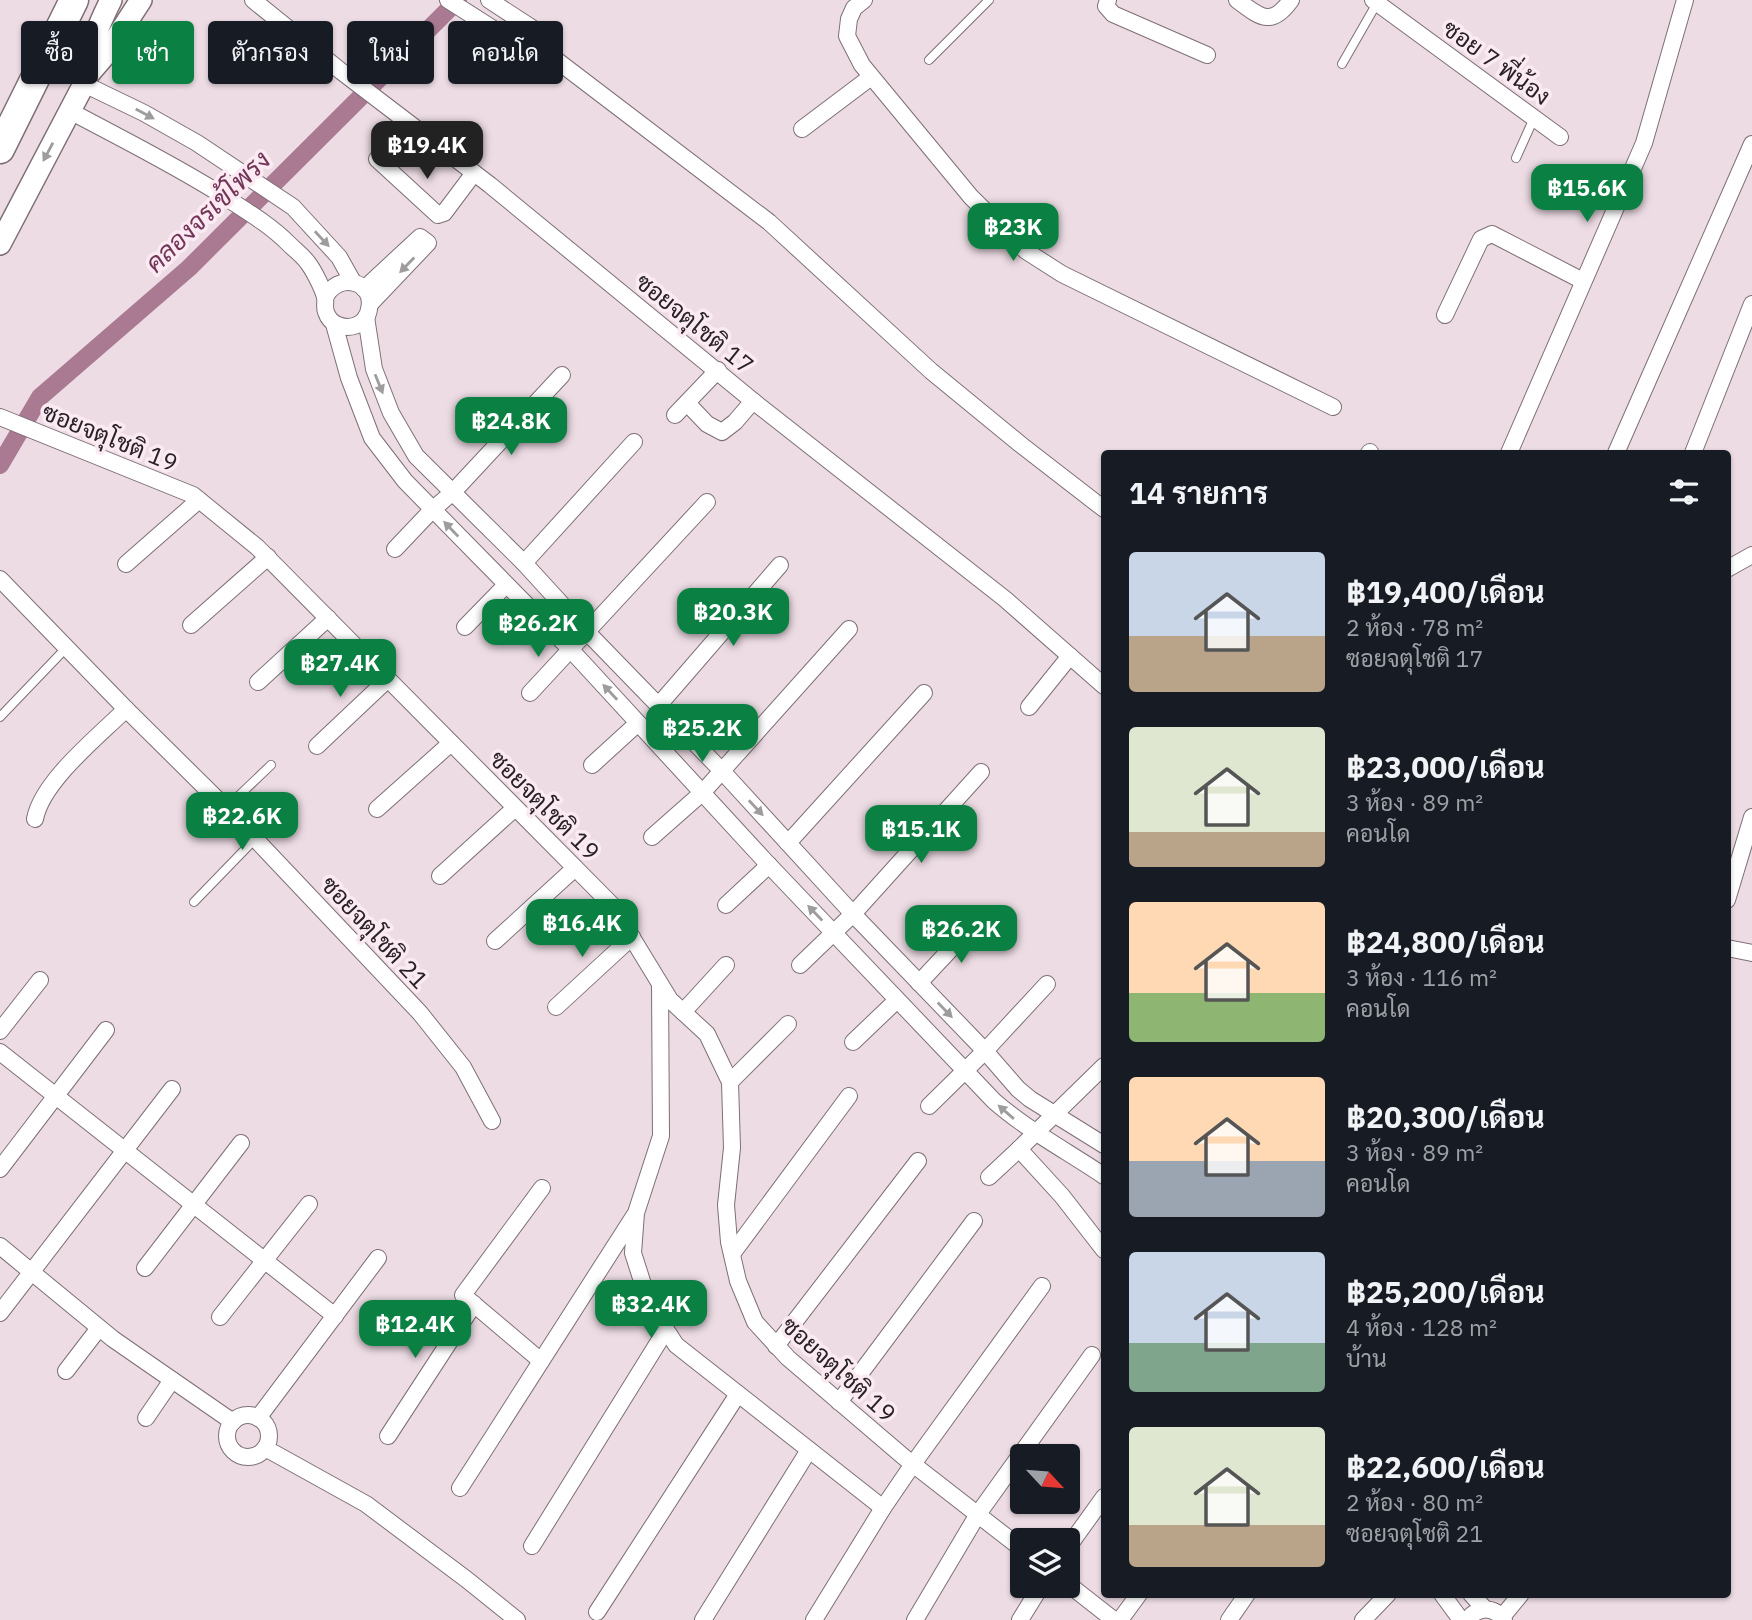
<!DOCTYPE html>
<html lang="th">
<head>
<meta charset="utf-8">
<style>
	:root { --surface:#171b24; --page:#20242c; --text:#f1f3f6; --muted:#9ea1a6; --accent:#0b8043 }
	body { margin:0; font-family:"IBM Plex Sans",Sarabun,sans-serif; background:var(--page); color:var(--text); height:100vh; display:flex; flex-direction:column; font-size:26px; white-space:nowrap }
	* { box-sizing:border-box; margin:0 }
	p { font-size:23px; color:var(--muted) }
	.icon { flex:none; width:38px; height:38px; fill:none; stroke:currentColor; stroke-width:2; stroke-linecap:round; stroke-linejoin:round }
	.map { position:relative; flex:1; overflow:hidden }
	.panel { position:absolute; left:1101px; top:450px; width:630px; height:1148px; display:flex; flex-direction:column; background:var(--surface); border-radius:7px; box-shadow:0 2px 5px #0004 }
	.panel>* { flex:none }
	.guide { position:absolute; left:21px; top:21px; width:665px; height:63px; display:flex; gap:14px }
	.needle { width:46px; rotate:116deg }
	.tools { position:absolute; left:1010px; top:1444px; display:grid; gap:14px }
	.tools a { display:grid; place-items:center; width:70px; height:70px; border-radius:7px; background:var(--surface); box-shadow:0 2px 5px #0004; font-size:35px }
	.price { position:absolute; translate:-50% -60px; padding:0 16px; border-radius:14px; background:var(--accent); color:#fff; font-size:23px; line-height:46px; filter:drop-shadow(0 2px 4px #0008) }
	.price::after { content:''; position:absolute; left:50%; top:42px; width:21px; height:16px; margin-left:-10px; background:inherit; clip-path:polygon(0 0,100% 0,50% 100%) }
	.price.current { background:#222; color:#fff }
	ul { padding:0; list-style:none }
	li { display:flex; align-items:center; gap:21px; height:175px; padding:0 28px }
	li span { display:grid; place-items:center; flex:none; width:196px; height:140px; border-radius:7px; color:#555 }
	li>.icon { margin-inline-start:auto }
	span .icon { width:84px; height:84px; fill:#fffc; stroke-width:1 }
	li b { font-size:30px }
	h2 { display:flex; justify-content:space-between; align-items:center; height:84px; padding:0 28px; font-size:30px }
	.pill { padding:0 24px; border-radius:7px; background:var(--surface); box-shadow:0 2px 5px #0004; font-size:24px; line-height:63px }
	.pill.current { background:var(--accent); color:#fff }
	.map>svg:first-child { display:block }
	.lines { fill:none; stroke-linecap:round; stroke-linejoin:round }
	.canal { stroke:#aa7a93; stroke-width:18 }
	.lane-casing { stroke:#7e6f76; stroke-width:10 }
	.street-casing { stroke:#7e6f76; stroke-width:18 }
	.secondary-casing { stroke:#7e6f76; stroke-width:24 }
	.highway-casing { stroke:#7e6f76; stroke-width:31 }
	.lane { stroke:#fff; stroke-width:8 }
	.street { stroke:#fff; stroke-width:16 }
	.secondary { stroke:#fff; stroke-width:21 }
	.highway { stroke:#fff; stroke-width:28 }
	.oneway { fill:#9e9c9d }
	.labels { text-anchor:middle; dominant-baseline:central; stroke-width:7; stroke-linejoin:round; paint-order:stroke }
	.street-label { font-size:24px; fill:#282225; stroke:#fbeaf2 }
	.water-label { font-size:26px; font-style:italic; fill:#733558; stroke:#fbeaf2 }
</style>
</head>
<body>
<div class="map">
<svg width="1752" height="1620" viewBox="0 0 1752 1620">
	<rect width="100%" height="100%" fill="#eddce4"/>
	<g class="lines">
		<path class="canal" d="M0,465L40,397L189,268L458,0"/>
		<defs>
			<g id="lane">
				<path d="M929,60L989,0"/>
				<path d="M1342,64L1377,3"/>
				<path d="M1516,158L1534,118"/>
				<path d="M0,717L67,647"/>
				<path d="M226,808L271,765"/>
				<path d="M194,902L255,839"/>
			</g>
			<g id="street">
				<path d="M253,0L342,72L490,185L753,401L1005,599L1104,686"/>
				<path d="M448,0L520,46L534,43"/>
				<path d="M489,0L532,28L534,43L769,222L931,371L1020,444L1104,509"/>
				<path d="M864,0L854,8L849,19L847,36L862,65L971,197L1026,251L1062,274L1333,407"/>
				<path d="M1108,0L1106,6L1113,14L1207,55"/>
				<path d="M1237,0C1260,17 1271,28 1291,0"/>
				<path d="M1373,0L1560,137"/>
				<path d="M84,84L144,113L197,143L293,207L339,257L353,282"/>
				<path d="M70,111C122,139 175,165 225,197C248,212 270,225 289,244C295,250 303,256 308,263C314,271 322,287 325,297C326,302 324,307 326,312C330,325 345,330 357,325C364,322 368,316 369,309C376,281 337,271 325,298"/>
				<path d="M802,129L871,77"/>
				<path d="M377,159L438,215L444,213L474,173"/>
				<path d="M364,289L420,237L428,243L370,304"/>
				<path d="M1445,315L1481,239L1492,234L1583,281"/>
				<path d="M366,317L374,369L391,413L416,456L524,563L587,632L722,771L853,914L985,1051L1018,1089L1030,1099L1104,1145"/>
				<path d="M334,324L349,378L372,438L405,481L571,650L766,862L994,1101C1027,1130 1067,1151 1104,1176"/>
				<path d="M687,403L707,424L722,432L735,422L753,401"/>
				<path d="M675,415L718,370"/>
				<path d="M0,417L193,495L257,547L612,905L670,1000L707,1034L730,1082L732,1148L726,1205L729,1242L738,1281L755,1322L788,1358L905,1458L1022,1549"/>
				<path d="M1369,453L1370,452"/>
				<path d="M1509,453L1644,143L1685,0"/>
				<path d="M1616,453L1752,144"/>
				<path d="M1693,453L1752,304"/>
				<path d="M395,549L432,510L453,492L562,375"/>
				<path d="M524,563L634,442"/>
				<path d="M126,564L199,500"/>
				<path d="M1727,569L1752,555"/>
				<path d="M0,579L126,709L226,808L420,1013L463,1067L492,1121"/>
				<path d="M191,625L268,557"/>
				<path d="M465,627L506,585"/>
				<path d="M258,682L328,618"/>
				<path d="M530,693L707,502"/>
				<path d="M658,706L780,565"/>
				<path d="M1029,707L1070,656"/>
				<path d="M317,746L388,679"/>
				<path d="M592,765L638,723"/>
				<path d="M377,809L451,743"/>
				<path d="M35,819C42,781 98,737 126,709"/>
				<path d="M652,837L703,792L849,629"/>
				<path d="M788,843L924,693"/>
				<path d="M440,876L515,808"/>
				<path d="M1727,900L1752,817"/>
				<path d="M726,905L769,865"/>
				<path d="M495,941L575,868"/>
				<path d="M1727,948L1752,953"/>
				<path d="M800,965L853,914L981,772"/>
				<path d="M919,983L976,922"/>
				<path d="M660,984L661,1136L636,1213L633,1253L649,1303L676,1345L883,1508L913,1464L1042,1286"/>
				<path d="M556,1007L632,937"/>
				<path d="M683,1012L726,965"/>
				<path d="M0,1031L40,980"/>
				<path d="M853,1042L897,1000"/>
				<path d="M0,1052L335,1316"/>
				<path d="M1104,1066L1019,1149L1062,1196L1104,1250"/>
				<path d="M730,1082L788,1024"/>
				<path d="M929,1106L985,1051L1047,984"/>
				<path d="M0,1169L106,1030"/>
				<path d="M989,1177L1019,1149"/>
				<path d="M0,1246L113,1339L233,1422"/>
				<path d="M732,1254L849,1096"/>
				<path d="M145,1268L241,1143"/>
				<path d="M0,1313L172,1089"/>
				<path d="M220,1317L309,1204"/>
				<path d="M776,1346L918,1161"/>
				<path d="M541,1361L463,1295L542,1188"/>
				<path d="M66,1371L99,1328"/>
				<path d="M839,1402L974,1221"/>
				<circle cx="248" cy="1436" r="21"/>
				<path d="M146,1418L172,1380"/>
				<path d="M258,1418L378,1258"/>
				<path d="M388,1436L474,1304"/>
				<path d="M265,1448L366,1504L466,1579L517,1620"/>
				<path d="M460,1488L634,1216"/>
				<path d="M532,1546L666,1330"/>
				<path d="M1068,1547L1104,1497"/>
				<path d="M1068,1584L1114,1620"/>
				<path d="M1442,1594L1461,1620"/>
				<path d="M1471,1594L1485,1609"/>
				<path d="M597,1612L738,1394"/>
				<path d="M1502,1617L1521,1594"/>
				<path d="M703,1620L809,1450"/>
				<path d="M814,1620L883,1508"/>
				<path d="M915,1620L978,1514L1092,1355"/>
				<path d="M1020,1620L1041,1586"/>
				<path d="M1120,1620L1139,1594"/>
				<path d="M1229,1620L1247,1594"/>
				<path d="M1363,1620L1388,1594"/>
				<path d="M1467,1620C1478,1606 1494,1606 1504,1620"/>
			</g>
			<g id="secondary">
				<path d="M87,76L106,54L141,0"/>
				<path d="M0,244L84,84C88,75 86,67 89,57C93,37 102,18 111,0"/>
			</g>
			<path id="highway" d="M0,149L74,0"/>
		</defs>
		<use href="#lane" class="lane-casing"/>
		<use href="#street" class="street-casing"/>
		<use href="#secondary" class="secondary-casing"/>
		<use href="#highway" class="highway-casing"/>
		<use href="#lane" class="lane"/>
		<use href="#street" class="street"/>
		<use href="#secondary" class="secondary"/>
		<use href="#highway" class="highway"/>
	</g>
	<defs><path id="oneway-solid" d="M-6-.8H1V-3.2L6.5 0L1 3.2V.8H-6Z" transform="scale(1.75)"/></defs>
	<g class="oneway">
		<use href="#oneway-solid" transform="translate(145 114) rotate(28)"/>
		<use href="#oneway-solid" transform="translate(48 152) rotate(118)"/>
		<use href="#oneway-solid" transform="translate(322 239) rotate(47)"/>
		<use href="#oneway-solid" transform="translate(407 265) rotate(134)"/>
		<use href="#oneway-solid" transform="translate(379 384) rotate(68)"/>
		<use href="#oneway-solid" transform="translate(451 529) rotate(-134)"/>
		<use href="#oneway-solid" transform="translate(610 692) rotate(-133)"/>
		<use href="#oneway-solid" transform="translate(756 808) rotate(47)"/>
		<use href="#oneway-solid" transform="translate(815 913) rotate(-134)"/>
		<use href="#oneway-solid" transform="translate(945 1010) rotate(46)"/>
		<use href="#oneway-solid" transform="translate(1006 1112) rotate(-139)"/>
	</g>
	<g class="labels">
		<g class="street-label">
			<text transform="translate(1497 62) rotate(36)">ซอย 7 พี่น้อง</text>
			<text transform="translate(695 323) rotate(39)">ซอยจตุโชติ 17</text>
			<text transform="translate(110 437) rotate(22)">ซอยจตุโชติ 19</text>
			<text transform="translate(545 805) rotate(45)">ซอยจตุโชติ 19</text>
			<text transform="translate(375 932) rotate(47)">ซอยจตุโชติ 21</text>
			<text transform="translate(839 1369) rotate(42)">ซอยจตุโชติ 19</text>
		</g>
		<g class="water-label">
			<text transform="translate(207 211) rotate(-44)">คลองจรเข้โพรง</text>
		</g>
	</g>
</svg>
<div class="tools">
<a><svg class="needle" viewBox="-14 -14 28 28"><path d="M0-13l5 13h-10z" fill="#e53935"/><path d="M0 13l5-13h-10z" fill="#9ea1a6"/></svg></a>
<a><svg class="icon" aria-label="layers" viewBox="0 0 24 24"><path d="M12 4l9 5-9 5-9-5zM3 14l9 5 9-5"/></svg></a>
</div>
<b class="price current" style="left:427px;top:181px">฿19.4K</b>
<b class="price" style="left:1587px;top:224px">฿15.6K</b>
<b class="price" style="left:1013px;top:263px">฿23K</b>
<b class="price" style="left:511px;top:457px">฿24.8K</b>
<b class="price" style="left:733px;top:648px">฿20.3K</b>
<b class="price" style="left:538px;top:659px">฿26.2K</b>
<b class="price" style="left:340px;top:699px">฿27.4K</b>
<b class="price" style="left:702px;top:764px">฿25.2K</b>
<b class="price" style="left:242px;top:852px">฿22.6K</b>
<b class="price" style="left:921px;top:865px">฿15.1K</b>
<b class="price" style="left:582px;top:959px">฿16.4K</b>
<b class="price" style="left:961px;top:965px">฿26.2K</b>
<b class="price" style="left:651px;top:1340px">฿32.4K</b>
<b class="price" style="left:415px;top:1360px">฿12.4K</b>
<div class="guide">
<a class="pill">ซื้อ</a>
<a class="pill current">เช่า</a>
<a class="pill">ตัวกรอง</a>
<a class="pill">ใหม่</a>
<a class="pill">คอนโด</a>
</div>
<section class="panel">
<h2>14 รายการ<svg class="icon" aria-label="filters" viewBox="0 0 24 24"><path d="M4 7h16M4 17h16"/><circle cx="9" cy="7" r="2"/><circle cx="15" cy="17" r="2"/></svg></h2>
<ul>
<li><span style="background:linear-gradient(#c9d6e8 60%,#b9a48a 0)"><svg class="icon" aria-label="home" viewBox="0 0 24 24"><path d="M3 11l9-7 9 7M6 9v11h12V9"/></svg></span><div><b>฿19,400/เดือน</b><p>2 ห้อง · 78 m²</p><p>ซอยจตุโชติ 17</p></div></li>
<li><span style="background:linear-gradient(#dfe7d0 75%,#b9a48a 0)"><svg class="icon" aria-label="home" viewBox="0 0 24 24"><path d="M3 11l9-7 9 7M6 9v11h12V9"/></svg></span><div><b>฿23,000/เดือน</b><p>3 ห้อง · 89 m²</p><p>คอนโด</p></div></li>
<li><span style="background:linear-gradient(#ffd9b3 65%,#8fb573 0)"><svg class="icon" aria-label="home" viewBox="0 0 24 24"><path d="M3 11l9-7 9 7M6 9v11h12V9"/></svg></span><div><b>฿24,800/เดือน</b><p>3 ห้อง · 116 m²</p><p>คอนโด</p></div></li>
<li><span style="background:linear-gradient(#ffd9b3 60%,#9aa5b1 0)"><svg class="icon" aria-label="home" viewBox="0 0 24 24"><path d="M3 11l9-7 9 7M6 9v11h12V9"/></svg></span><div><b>฿20,300/เดือน</b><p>3 ห้อง · 89 m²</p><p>คอนโด</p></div></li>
<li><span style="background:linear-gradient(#c9d6e8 65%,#7fa58c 0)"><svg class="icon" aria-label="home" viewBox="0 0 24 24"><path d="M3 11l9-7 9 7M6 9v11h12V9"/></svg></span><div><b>฿25,200/เดือน</b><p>4 ห้อง · 128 m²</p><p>บ้าน</p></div></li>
<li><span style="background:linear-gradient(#dfe7d0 70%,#b9a48a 0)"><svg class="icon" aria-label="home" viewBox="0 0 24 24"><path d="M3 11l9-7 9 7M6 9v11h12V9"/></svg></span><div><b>฿22,600/เดือน</b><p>2 ห้อง · 80 m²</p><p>ซอยจตุโชติ 21</p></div></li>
</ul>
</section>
</div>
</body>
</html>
